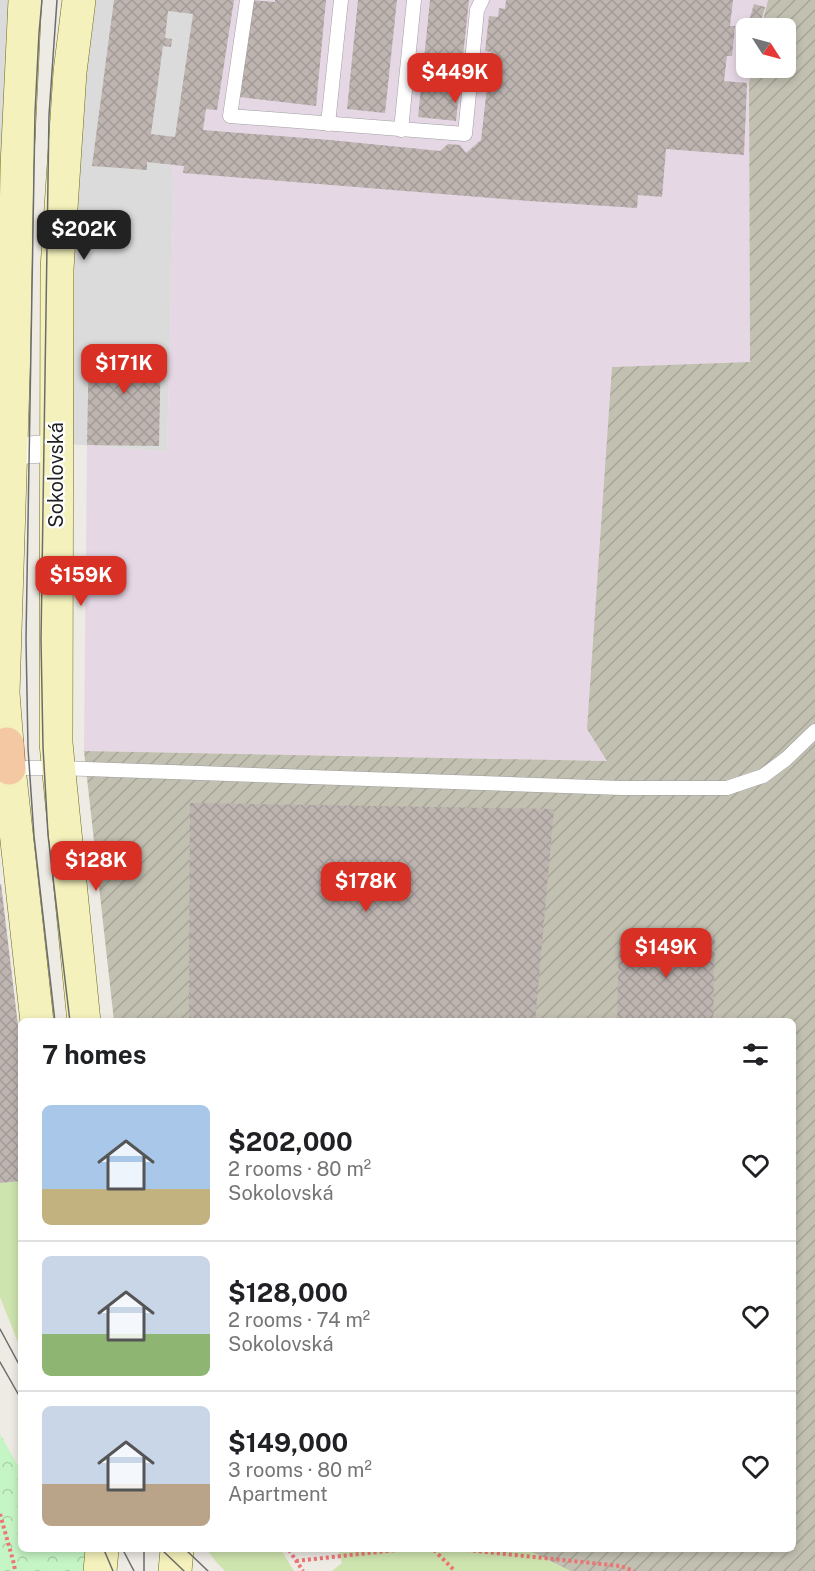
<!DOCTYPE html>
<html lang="en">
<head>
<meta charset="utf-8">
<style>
	:root { --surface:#fff; --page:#f2f2f2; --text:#202124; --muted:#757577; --line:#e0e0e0; --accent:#d93025 }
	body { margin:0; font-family:"Public Sans",sans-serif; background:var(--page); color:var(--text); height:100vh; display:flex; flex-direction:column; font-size:22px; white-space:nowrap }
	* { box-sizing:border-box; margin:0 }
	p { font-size:20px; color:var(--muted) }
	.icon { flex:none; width:33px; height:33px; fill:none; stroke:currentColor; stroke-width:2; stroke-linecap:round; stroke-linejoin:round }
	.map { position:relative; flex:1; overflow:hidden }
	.panel { position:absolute; left:18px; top:1018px; width:778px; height:534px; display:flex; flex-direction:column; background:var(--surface); border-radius:9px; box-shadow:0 3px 9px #0003 }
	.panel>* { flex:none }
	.needle { width:39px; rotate:126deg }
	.tools { position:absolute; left:736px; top:18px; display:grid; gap:12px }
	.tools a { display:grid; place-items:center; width:60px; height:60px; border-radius:9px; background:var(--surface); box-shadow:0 3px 9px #0003; font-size:30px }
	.price { position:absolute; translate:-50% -51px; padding:0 14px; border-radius:12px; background:var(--accent); color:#fff; font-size:20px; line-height:39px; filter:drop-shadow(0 2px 3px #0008) }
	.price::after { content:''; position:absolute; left:50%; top:36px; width:18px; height:14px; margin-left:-9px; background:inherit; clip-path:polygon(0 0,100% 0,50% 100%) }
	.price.on { background:#222; color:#fff }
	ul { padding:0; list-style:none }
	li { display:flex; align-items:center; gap:18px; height:150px; padding:0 24px }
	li+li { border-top:2px solid var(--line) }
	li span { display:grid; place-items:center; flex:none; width:168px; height:120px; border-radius:9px; color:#555 }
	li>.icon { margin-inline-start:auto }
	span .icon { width:72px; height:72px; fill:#fffc; stroke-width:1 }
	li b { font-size:26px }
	h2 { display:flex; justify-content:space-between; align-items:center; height:72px; padding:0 24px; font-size:26px }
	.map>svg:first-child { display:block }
	.residential { fill:#dcdbdb }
	.industrial { fill:#e6d7e5 }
	.construction { fill:url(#construction-furrows) }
	.grass { fill:#cee4ae }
	.park { fill:url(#park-crowns) }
	.building { fill:url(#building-cross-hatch); fill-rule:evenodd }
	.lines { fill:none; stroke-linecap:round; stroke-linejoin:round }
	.lane-casing { stroke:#9f9f9f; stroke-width:15 }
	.street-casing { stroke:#9f9f9f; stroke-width:28 }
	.secondary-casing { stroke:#6b6b0e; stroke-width:34 }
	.primary-casing { stroke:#8b530c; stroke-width:34 }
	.path { stroke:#ee7576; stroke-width:4; stroke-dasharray:3 3; stroke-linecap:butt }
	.lane { stroke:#fff; stroke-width:14 }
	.street { stroke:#fff; stroke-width:27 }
	.secondary { stroke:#f4f1bc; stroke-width:33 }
	.primary { stroke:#f4c8a3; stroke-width:33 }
	.tram { stroke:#6c6c6c; stroke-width:1.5 }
	.labels { text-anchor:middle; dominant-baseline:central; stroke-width:4.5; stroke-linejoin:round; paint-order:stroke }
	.street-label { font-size:20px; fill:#1e1e1e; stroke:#fff }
</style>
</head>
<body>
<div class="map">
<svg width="815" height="1571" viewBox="0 0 815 1571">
	<defs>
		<pattern id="construction-furrows" width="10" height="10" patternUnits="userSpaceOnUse" patternTransform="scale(1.5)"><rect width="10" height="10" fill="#c2c0b1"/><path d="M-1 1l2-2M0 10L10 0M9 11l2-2" fill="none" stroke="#a6a598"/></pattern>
		<pattern id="park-crowns" width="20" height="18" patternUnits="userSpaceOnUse" patternTransform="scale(1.5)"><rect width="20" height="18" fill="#c6f5c5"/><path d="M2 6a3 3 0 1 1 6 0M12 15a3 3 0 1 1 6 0" fill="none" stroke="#aad2a9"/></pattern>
		<pattern id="building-cross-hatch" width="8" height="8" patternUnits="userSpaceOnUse" patternTransform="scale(1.5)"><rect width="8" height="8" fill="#beb5b1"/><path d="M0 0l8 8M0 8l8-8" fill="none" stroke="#a39b98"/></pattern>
	</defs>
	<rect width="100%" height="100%" fill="#eeeae4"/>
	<g class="residential">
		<path d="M0,0H9L0,337Z"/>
		<path d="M96,0H195L172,165L174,181L167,452L70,444L76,156Z"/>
	</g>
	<path class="industrial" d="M195,0H768L761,28H747V68H752L749,83L750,363L612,367L607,761L84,751L87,445L167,452L174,181L172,165Z"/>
	<path class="construction" d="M768,0H815V1571H570L528,1550H794V1022L114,1021L84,751L607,761L587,729L612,367L750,362L749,83L752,68H786V28H761Z"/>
	<g class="grass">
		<path d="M21,1181V1350L0,1297V1183Z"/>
		<path d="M207,1550H281L294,1571H225L217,1563Z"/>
		<path d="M296,1550H528L570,1571H332L342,1563L338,1550L298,1552Z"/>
	</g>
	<path class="park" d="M0,1434L21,1471V1550H84L90,1558L89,1571H0Z"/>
	<g class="building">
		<path d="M114,0H234L217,110L206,109L203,130L330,140L440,151L448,144L460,145L466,153L481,140L491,52L485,51L489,16L498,17L499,8L505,9L506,0H733L730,26H735L732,56H727L724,81L747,83L744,155L666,149L662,197L638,195L637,208L529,201L183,173L184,166L147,162V170L92,166ZM168,11L193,14L175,137L151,134L163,46L171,47L172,39L165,38Z"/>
		<path d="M250,0L275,2V0H326L316,106L240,97Z"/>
		<path d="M358,0H397L385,113L347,109Z"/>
		<path d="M430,0H469L456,121L418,117Z"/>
		<path d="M754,4L765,7L759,28H747Z"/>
		<path d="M89,344L161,345L159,446L87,445Z"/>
		<path d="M190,803L554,809L535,1022H189Z"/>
		<path d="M0,884H1L21,1051V1181L0,1183Z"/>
		<path d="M619,935L715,937L713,1022H617Z"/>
	</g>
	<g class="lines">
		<defs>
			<g id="lane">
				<path d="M247,0L230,116L465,134L477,10L482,0"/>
				<path d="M328,124L341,0"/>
				<path d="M401,130L414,0"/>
				<path d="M9,768H58L621,788H727L763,776L786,759L815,731"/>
			</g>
			<path id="street" d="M0,452L56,448"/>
			<g id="secondary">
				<path d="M79,0L70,72L57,269L56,743L84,1022"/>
				<path d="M7,744L3,693L14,350L17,166L25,0"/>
				<path d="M9,768L37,1022"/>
				<path d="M100,1571L102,1550"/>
				<path d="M175,1571L177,1550"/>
			</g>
			<path id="primary" d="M7,744L9,768"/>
		</defs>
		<use href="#lane" class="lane-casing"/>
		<use href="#street" class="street-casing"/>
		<use href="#secondary" class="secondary-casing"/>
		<use href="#primary" class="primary-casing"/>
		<g class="path">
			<path d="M0,1514L14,1564L15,1571"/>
			<path d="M289,1550L303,1571"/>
			<path d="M434,1550L455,1571"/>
			<path d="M467,1550L620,1566L634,1571"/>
			<path d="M296,1561L396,1550"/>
		</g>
		<use href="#lane" class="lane"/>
		<use href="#street" class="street"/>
		<use href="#secondary" class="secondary"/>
		<use href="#primary" class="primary"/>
		<g class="tram">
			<path d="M42,0L39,33L35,113L26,639L28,748L34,836L55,1022"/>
			<path d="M57,0L49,115L41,640L43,747L48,835L70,1022"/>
			<path d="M0,1329L21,1368"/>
			<path d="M0,1362L21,1399"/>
			<path d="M104,1550L113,1571"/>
			<path d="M123,1550L134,1571"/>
			<path d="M144,1550V1571"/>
			<path d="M162,1550L184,1571"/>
			<path d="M186,1550L208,1571"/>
		</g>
	</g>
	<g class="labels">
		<g class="street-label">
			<text transform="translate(56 475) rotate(-90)">Sokolovská</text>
		</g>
	</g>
</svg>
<div class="tools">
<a><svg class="needle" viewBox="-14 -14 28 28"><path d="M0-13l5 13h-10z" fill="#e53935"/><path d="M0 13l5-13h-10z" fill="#757577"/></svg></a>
</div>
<b class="price" style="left:455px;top:104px">$449K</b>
<b class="price on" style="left:84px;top:261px">$202K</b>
<b class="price" style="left:124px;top:395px">$171K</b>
<b class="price" style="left:81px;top:607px">$159K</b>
<b class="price" style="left:96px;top:892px">$128K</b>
<b class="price" style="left:366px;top:913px">$178K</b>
<b class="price" style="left:666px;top:979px">$149K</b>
<section class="panel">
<h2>7 homes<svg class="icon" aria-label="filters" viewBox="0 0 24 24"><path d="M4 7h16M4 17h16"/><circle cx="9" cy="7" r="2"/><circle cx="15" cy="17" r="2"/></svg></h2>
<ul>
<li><span style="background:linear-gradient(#a9c7e8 70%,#c2b280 0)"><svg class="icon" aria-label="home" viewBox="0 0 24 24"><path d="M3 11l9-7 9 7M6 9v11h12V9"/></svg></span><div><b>$202,000</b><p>2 rooms · 80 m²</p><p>Sokolovská</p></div><svg class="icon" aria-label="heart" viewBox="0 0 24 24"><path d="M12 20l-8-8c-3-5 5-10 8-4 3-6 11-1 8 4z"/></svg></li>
<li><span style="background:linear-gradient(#c9d6e8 65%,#8fb573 0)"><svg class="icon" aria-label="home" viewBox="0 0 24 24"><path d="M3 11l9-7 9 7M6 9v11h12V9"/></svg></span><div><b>$128,000</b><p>2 rooms · 74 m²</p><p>Sokolovská</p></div><svg class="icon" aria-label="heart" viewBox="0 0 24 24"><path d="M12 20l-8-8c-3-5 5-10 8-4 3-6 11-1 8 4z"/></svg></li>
<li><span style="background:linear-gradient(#c9d6e8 65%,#b9a48a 0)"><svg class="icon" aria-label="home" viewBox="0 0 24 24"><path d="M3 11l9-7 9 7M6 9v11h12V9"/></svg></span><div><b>$149,000</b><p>3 rooms · 80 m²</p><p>Apartment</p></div><svg class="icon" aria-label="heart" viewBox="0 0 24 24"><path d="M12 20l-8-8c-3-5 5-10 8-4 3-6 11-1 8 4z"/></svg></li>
</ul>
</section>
</div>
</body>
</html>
